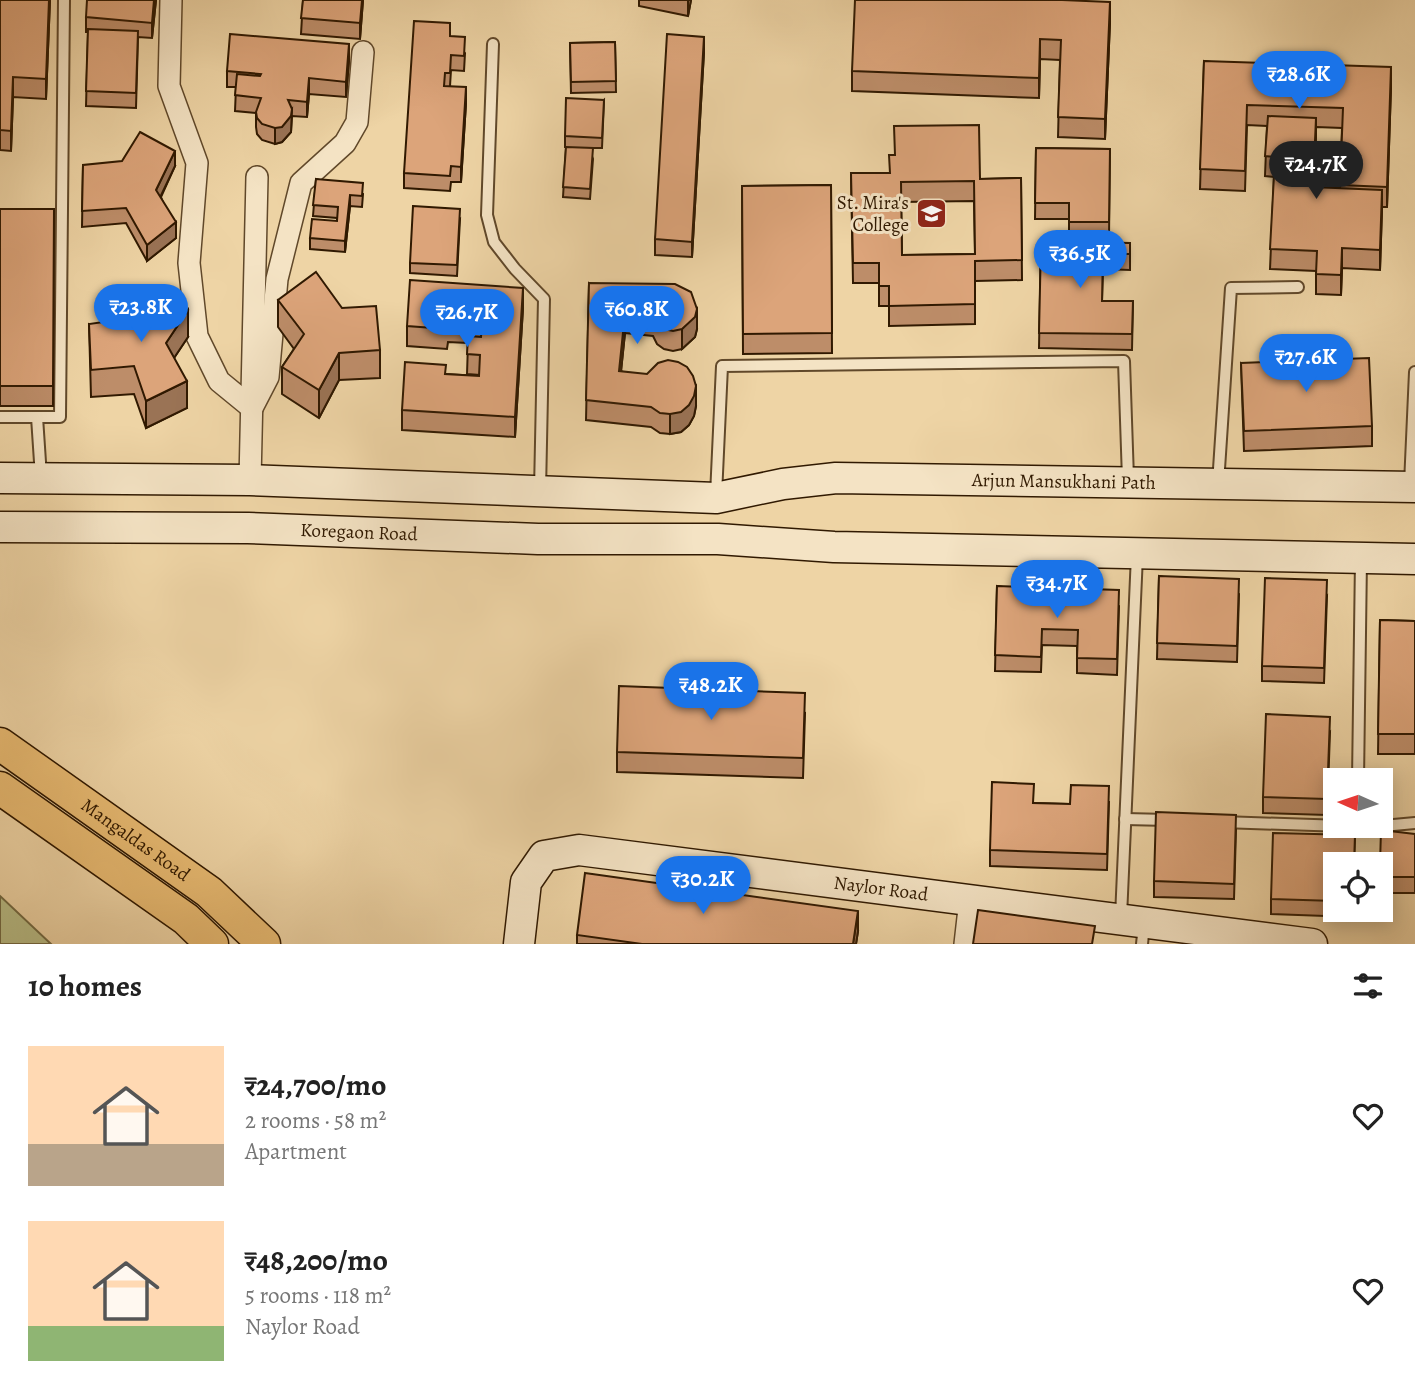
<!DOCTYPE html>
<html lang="en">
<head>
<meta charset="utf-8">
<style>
	:root { --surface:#fff; --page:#f6f6f6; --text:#222; --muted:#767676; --accent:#1a73e8 }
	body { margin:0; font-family:Alegreya,serif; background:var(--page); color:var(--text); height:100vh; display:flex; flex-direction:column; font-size:26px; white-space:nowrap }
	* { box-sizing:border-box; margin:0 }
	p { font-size:23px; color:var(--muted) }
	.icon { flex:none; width:38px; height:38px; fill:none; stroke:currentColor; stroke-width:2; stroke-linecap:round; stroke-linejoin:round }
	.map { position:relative; height:944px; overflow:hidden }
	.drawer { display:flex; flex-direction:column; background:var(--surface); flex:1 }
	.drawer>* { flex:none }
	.needle { width:46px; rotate:273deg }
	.controls { position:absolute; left:1323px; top:768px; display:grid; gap:14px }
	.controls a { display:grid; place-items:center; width:70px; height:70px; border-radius:0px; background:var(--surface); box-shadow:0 4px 18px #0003; font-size:35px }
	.price { position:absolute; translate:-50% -60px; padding:0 16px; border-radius:24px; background:var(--accent); color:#fff; font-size:23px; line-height:46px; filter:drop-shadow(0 2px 4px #0008) }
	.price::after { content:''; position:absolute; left:50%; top:42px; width:21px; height:16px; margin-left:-10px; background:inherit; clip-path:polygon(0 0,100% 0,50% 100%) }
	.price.active { background:#222; color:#fff }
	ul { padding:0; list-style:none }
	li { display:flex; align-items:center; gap:21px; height:175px; padding:0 28px }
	li span { display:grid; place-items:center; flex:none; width:196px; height:140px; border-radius:0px; color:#555 }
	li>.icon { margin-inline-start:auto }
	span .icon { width:84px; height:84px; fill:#fffc; stroke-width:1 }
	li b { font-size:30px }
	h2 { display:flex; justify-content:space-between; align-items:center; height:84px; padding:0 28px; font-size:30px }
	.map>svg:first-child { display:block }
	.green { fill:#b8bd87; stroke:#746b44; stroke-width:2 }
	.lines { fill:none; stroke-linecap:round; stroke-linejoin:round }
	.lane-casing { stroke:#60482a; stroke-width:14 }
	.street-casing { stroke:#60482a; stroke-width:24 }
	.secondary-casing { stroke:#301901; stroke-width:33 }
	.primary-casing { stroke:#301901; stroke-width:35 }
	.lane { stroke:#f4e3c4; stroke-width:10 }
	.street { stroke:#f4e3c4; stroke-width:21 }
	.secondary { stroke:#f4e3c4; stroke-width:30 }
	.primary { stroke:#e7ba72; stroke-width:32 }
	.wall { fill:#bd8d69; stroke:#301901; stroke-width:2; fill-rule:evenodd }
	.shaded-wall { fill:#9a7355; stroke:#301901; stroke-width:2 }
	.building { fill:#dca47a; stroke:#301901; stroke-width:2; fill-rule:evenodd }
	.labels { text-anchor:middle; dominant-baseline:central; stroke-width:6; stroke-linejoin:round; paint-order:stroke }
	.poi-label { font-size:19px; fill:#301901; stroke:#f4e3c4; text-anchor:end }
	.street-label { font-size:19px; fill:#301901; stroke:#f4e3c4 }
</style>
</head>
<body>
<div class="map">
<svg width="1415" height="944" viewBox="0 0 1415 944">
	<rect width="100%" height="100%" fill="#eed4a5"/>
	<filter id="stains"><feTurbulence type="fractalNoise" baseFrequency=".00286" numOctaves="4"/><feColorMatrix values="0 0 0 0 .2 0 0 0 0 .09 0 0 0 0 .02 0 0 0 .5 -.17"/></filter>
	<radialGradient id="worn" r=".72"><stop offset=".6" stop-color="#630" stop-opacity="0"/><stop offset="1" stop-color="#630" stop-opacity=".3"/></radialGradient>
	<path class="green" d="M0,896L51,944H0Z"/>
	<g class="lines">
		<defs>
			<g id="lane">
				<path d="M493,44L487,215L494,242L515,269L544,299L540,490"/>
				<path d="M0,417H60L64,0"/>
				<path d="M37,417L41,477"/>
				<path d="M1218,484L1231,288L1298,287"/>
				<path d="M1410,484L1415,372"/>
				<path d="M716,495L722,366L1124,361L1128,479"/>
				<path d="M1358,780L1361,559"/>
				<path d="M1125,819L1168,820"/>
				<path d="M1222,822L1372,827L1415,823"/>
				<path d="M1121,917L1137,555"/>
				<path d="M1142,944L1144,925"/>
			</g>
			<g id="street">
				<path d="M171,0L169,86L197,163L189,263L197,336L219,381L252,408L268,377L277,279L301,183L345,143L357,122L363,52"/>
				<path d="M250,480L257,177"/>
				<path d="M965,944L970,900"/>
			</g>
			<g id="secondary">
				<path id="s1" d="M0,478L250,480L716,498L783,484L836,478L1415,487"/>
				<path id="s2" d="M0,527L248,528L538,539H718L834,547L1415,559"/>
				<path id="s3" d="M519,944L526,882L544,856L579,850L1312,944"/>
			</g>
			<g id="primary">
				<path id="s4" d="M0,744L209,892L264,944"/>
				<path d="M0,788L186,919L212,944"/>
			</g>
		</defs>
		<use href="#lane" class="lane-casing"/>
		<use href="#street" class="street-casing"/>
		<use href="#secondary" class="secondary-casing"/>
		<use href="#primary" class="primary-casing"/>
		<use href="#lane" class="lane"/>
		<use href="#street" class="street"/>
		<use href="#secondary" class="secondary"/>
		<use href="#primary" class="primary"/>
	</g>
	<g class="wall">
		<path d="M0,0H50L46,99L13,97L11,151L0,150Z"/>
		<path d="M156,0L152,38L138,37L136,108L86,106L88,32H86V17Z"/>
		<path d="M303,0H363L360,39L301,34Z"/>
		<path d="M639,0H691L688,16L639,6Z"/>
		<path d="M1110,22L1105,139L1058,137L1060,60L1040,59L1039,98L852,91V71Z"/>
		<path d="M450,36L465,53L464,71L451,70L450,86L466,103L461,182H451L450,191L404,188V173Z"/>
		<path d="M615,42L616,92L571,93L570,43Z"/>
		<path d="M704,52L692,257L655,255V239Z"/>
		<path d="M349,60L346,97L309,94L307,117L292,116L291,132L282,142L275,144L262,140L257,134L256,127V113L235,111L236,87H227V71Z"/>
		<path d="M1204,61L1391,87L1387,207H1382L1380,270L1342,268L1341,295L1316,294V271L1270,269L1274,177L1265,176L1267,126L1247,125L1245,191L1200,189ZM1316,127L1342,128L1340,188L1314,187Z"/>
		<path d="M604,100L602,148H589L593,159L590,199L563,197L566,147H565V136Z"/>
		<path d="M1036,148L1110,149L1109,238H1069V219H1035Z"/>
		<path d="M83,165L175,166L161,197L176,238L147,261L126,223L82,227Z"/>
		<path d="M851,173L980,179L1021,178L1022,280L975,281V324L889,326V306H879V283H853ZM974,201L975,254L902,255L901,202Z"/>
		<path d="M316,179L363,194L362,207L350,206L345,252L310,249V238L337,221V218L313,216Z"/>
		<path d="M831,185L832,353L743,354L742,186Z"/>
		<path d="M0,209H54L53,406H0Z"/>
		<path d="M460,219L457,276L410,273V263Z"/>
		<path d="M1041,242L1130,243V270L1103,269L1102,301H1133L1132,350L1039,348Z"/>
		<path d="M589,283L697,329L695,337L682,349L673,351L664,349L657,344L653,336L625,333L621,371L696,406L694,416L689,425L681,432L670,434L660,433L651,427L586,420Z"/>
		<path d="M278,300L342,308L380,350V378L339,380L319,418L282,394V367L294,349L278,327Z"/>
		<path d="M523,308L515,437L402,430V410L446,374L479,376V375L467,374L468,343L448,342L447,349L407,346V326Z"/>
		<path d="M89,324L188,337L174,358L187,408L146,428L134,394L91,397Z"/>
		<path d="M1241,363L1372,426V446L1244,451Z"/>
		<path d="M1159,576L1239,594L1237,662L1157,659Z"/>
		<path d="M997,586L1119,606L1117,675L1077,673V646L1042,645L1041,672L995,671Z"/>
		<path d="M1327,596L1324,683L1262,681V666Z"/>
		<path d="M1380,620L1415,621V754H1378Z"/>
		<path d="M805,713L803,778L617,772V752Z"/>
		<path d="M1330,732L1327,815L1263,813V797Z"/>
		<path d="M1109,802L1107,870L990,866V850L1034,803L1070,804Z"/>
		<path d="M1236,830L1234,899L1154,897V881Z"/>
		<path d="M1415,834V893H1381V864Z"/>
		<path d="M1355,835L1354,864H1335V910H1353V917L1271,914V899Z"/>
		<path d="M858,931L856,944H577V935Z"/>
	</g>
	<g class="shaded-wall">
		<path d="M49,0H50L46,99V79Z"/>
		<path d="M154,0H156L152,38V23Z"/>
		<path d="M362,0H363L360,39V23Z"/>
		<path d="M688,0H691L688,16Z"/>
		<path d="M1110,2V22L1105,139V119Z"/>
		<path d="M704,37V52L692,257V242Z"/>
		<path d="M1040,39V59L1039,98V78Z"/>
		<path d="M349,44V60L346,97V82Z"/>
		<path d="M1391,67V87L1387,207V187Z"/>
		<path d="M13,77V97L11,151V131Z"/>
		<path d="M309,78V94L307,117V102Z"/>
		<path d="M466,87V103L461,182V167Z"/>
		<path d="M292,109L291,132L282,142L275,144V128Z"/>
		<path d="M1316,118V138L1313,207V187Z"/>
		<path d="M175,151V166L156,206V190Z"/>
		<path d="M1382,190V210L1380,270V250Z"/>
		<path d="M350,195V206L345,252V241Z"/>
		<path d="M176,222V238L147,261V245Z"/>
		<path d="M1342,248V268L1341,295V275Z"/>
		<path d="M523,288V308L515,437V417Z"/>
		<path d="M697,309V329L695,337L682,349V329Z"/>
		<path d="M188,310V337L166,370V343Z"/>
		<path d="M625,313V333L619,391V371Z"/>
		<path d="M339,353V380L319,418V390Z"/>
		<path d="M187,381V408L146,428V401Z"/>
		<path d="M696,386V406L694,416L689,425L681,432L670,434V414Z"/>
		<path d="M858,911V931L856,944H853Z"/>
	</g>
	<g class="building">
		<path d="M0,0H49L46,79L13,77L11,131L0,130Z"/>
		<path d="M87,0H154L152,23L86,17Z"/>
		<path d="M303,0H362L360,23L301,18Z"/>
		<path d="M855,0H1062L1110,2L1105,119L1058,117L1061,40L1040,39L1039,78L852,71Z"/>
		<path d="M414,21L450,23V36L465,37L464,56L451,55L450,73H445L444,86L466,87L461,167L451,166L450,176L404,173Z"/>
		<path d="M88,29L138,31L136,93L86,91Z"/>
		<path d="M230,34L349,44L346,82L309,78L307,102L288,100L292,109L291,116L282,127L275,128L262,124L257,118L256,112L261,98L235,95L237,74L260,76L261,74L227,71Z"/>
		<path d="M667,34L704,37L692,242L655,239Z"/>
		<path d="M615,42L616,81L571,82L570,43Z"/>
		<path d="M1204,61L1391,67L1387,187L1340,185L1343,108L1247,105L1245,171L1200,169Z"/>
		<path d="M566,98L604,100L602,138L565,136Z"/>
		<path d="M1268,116L1316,118L1313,187L1382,190L1380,250L1342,248L1341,275L1316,274L1317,251L1270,249L1275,157L1265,156Z"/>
		<path d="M979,125L980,179L1021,178L1022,260L975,261V304L889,306V286H879V263H853L851,173H890L889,155H895L894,126ZM974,181L975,254L902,255L901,182Z"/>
		<path d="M140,132L175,151L156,190L176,222L147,245L126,208L82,211L83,165L122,161Z"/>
		<path d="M566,147L593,148L590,189L563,187Z"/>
		<path d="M1036,148L1110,149L1109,222H1069V203H1035Z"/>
		<path d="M316,179L363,183L362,196L350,195L345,241L310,238L312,219L337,221L338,207L313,205Z"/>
		<path d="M831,185L832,333L743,334L742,186Z"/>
		<path d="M413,206L460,209L457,265L410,263Z"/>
		<path d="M0,209H54L53,386H0Z"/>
		<path d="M1041,242L1130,243V254H1103L1102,301H1133L1132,334L1039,333Z"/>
		<path d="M316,272L342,308L376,306L380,350L339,353L319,390L282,367L304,334L278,300Z"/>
		<path d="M410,280L523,288L515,417L402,410L405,362L446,365L445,374L479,376L480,355L467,354L468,336L481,337L482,324L448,322L447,329L407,326Z"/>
		<path d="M589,283L675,284L691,292L697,309L695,317L682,329L673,331L664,329L657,324L653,316L625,313L619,371L647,374L658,363L668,360L678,362L687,367L693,376L696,386L694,396L689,405L681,412L670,414L660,413L651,407L586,400Z"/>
		<path d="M151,288L188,310L166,343L187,381L146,401L134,366L91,370L89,324L131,318Z"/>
		<path d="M1369,358L1372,426L1244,431L1241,363Z"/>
		<path d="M1159,576L1239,579L1237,646L1157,643Z"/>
		<path d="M1265,578L1327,580L1324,668L1262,666Z"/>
		<path d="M997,586L1119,590L1117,659L1077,658L1078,630L1042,629L1041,657L995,655Z"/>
		<path d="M1380,620L1415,621V734H1378Z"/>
		<path d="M619,686L805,693L803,758L617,752Z"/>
		<path d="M1266,714L1330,717L1327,799L1263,797Z"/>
		<path d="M992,782L1034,784L1033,803L1070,804L1071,785L1109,786L1107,854L990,850Z"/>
		<path d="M1156,812L1236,815L1234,884L1154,881Z"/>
		<path d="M1381,830L1415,834V877H1381V864H1380Z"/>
		<path d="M1273,833L1355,835L1354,864H1335V901L1271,899Z"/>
		<path d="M585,873L858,911L853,944H642L577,935Z"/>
		<path d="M978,910L1095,926L1092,944H973Z"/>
	</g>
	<defs>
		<symbol id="university-square" viewBox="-11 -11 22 22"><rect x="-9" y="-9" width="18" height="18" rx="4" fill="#8f2418" stroke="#f4e3c4"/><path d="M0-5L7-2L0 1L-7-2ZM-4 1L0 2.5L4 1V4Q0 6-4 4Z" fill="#fff"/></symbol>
	</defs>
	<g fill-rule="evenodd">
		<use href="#university-square" x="914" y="196" width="35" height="35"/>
	</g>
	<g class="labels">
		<g class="poi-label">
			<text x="909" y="203">St. Mira's<tspan x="909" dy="22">College</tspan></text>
		</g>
		<g class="street-label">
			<text stroke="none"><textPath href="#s1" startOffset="1066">Arjun Mansukhani Path</textPath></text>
			<text stroke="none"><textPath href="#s2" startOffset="359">Koregaon Road</textPath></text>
			<text stroke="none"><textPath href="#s4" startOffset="166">Mangaldas Road</textPath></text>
			<text stroke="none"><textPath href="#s3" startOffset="434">Naylor Road</textPath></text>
		</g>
	</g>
	<rect width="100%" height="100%" filter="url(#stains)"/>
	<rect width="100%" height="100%" fill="url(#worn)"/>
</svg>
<div class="controls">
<a><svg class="needle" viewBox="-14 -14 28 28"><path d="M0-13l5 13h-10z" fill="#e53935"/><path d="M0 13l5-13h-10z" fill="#767676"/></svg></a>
<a><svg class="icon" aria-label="locate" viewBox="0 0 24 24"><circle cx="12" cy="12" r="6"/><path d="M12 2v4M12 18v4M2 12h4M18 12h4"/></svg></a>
</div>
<b class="price" style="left:1299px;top:111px">₹28.6K</b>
<b class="price active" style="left:1316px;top:201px">₹24.7K</b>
<b class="price" style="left:1080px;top:290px">₹36.5K</b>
<b class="price" style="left:141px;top:344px">₹23.8K</b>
<b class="price" style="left:637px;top:346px">₹60.8K</b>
<b class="price" style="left:467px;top:349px">₹26.7K</b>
<b class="price" style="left:1306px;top:394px">₹27.6K</b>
<b class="price" style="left:1057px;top:620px">₹34.7K</b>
<b class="price" style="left:711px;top:722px">₹48.2K</b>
<b class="price" style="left:703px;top:916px">₹30.2K</b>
</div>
<section class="drawer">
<h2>10 homes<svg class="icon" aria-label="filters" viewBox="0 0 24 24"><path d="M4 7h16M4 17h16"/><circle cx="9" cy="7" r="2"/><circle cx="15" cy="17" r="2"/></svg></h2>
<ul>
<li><span style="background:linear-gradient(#ffd9b3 70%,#b9a48a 0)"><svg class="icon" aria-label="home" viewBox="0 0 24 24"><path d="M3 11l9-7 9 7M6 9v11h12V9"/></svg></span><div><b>₹24,700/mo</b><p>2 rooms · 58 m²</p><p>Apartment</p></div><svg class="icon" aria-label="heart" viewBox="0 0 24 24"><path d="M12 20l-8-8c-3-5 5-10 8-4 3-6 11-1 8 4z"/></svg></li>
<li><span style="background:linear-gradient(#ffd9b3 75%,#8fb573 0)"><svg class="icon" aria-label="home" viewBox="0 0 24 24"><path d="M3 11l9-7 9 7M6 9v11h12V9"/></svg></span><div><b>₹48,200/mo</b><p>5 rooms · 118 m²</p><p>Naylor Road</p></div><svg class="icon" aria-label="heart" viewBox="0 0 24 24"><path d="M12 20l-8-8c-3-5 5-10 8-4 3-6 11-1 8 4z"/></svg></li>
</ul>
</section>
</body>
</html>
